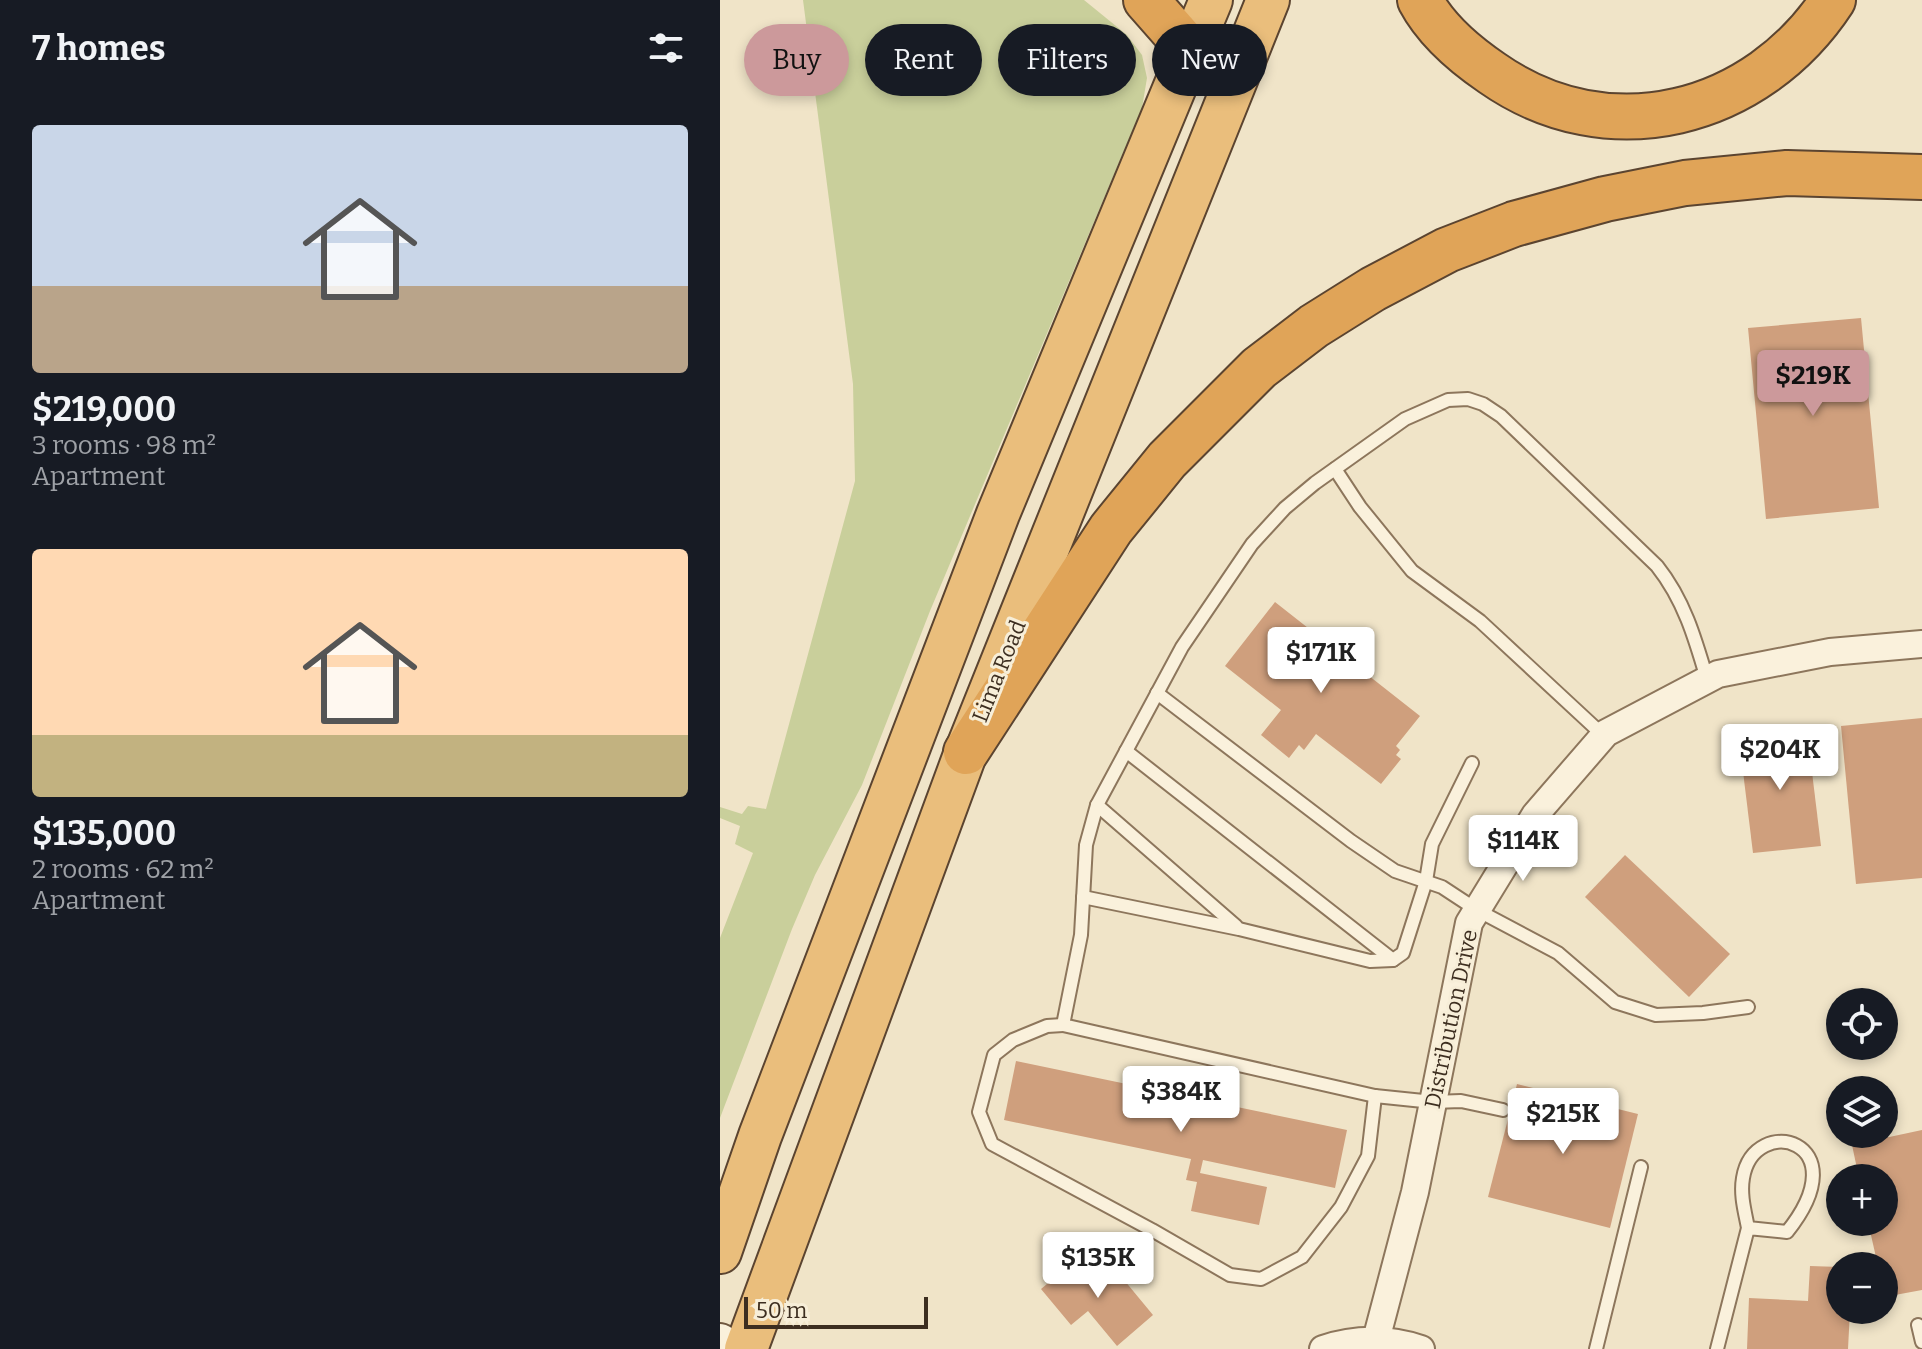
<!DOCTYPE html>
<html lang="en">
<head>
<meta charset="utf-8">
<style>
	:root { --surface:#171b24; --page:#20242c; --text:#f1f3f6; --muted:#9ea1a6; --accent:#cc999b }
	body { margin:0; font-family:Bitter,serif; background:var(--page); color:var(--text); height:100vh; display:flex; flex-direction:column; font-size:30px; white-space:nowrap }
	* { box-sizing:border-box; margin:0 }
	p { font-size:26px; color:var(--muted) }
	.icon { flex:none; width:44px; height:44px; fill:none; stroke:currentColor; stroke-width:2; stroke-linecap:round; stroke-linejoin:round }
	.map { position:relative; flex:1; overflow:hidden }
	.drawer { display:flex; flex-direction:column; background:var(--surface); width:720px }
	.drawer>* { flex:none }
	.banner { position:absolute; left:24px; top:24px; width:760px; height:72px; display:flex; gap:16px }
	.controls { position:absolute; left:1106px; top:988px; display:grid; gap:16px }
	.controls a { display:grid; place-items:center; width:72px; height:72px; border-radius:50%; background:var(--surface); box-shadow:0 4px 12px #0003; font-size:40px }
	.scale { position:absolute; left:24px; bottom:20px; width:184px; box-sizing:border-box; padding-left:8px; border:4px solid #3d2e20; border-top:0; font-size:22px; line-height:28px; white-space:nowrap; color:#3d2e20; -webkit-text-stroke:6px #f7eed8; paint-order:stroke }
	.price { position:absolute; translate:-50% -68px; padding:0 18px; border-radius:8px; background:#fff; color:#222; font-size:26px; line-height:52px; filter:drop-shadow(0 2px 4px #0008) }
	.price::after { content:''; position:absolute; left:50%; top:48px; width:24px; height:18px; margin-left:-12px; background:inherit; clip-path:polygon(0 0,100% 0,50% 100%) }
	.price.current { background:var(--accent); color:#111 }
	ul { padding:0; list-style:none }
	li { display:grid; align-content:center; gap:16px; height:424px; padding:0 32px }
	li span { display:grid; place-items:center; height:248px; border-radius:8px; color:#555 }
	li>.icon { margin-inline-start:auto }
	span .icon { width:144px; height:144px; fill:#fffc; stroke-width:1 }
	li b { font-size:34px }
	h2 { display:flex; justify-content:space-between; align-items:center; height:96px; padding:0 32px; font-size:34px }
	.chip { padding:0 28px; border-radius:36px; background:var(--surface); box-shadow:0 4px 12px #0003; font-size:28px; line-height:72px }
	.chip.current { background:var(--accent); color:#111 }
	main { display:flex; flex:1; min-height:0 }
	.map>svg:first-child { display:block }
	.green { fill:#c9cf9b }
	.building { fill:#cf9f7d }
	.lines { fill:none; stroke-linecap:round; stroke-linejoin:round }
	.service-casing { stroke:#8d765c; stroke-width:16 }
	.minor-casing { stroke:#8d765c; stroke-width:30 }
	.secondary-casing { stroke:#6f573f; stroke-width:40 }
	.trunk-casing { stroke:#5b4430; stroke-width:46 }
	.motorway-casing { stroke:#5b4430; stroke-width:48 }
	.service { stroke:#faf1dc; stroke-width:12 }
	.minor { stroke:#faf1dc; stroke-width:26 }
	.secondary { stroke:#faf1dc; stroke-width:36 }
	.trunk { stroke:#eabe7c; stroke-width:42 }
	.motorway { stroke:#e0a458; stroke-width:44 }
	.labels { text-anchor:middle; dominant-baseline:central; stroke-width:6; stroke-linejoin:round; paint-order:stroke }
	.street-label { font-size:22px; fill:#3d2e20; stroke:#f7eed8 }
</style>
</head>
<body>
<main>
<section class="drawer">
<h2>7 homes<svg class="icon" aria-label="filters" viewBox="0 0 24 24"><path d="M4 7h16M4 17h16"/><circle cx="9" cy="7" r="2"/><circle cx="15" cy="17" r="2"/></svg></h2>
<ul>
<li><span style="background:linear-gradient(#c9d6e8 65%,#b9a48a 0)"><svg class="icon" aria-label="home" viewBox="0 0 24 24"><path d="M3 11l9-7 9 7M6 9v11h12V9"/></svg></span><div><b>$219,000</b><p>3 rooms · 98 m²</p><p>Apartment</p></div></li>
<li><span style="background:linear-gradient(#ffd9b3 75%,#c2b280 0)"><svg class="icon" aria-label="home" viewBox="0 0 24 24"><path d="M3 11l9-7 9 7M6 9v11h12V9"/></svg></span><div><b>$135,000</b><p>2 rooms · 62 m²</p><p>Apartment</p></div></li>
</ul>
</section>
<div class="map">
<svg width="1202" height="1349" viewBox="0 0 1202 1349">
	<rect width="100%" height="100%" fill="#f0e4c8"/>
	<path class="green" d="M83,0H364L407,35L422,55L427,78L422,108L210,611L142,785L95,875L72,929L0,1118V938L33,853L15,844L20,826L0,818V807L22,814L28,806L46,809L135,481L133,384Z"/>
	<g class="building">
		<path d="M1141,318L1159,508L1046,519L1028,328Z"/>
		<path d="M555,602L700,716L676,746L680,750L676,755L681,759L661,784L596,734L584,750L579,745L569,758L541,735L561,710L505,666Z"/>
		<path d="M1202,718V878L1136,884L1121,726Z"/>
		<path d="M1087,731L1101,846L1033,853L1019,739Z"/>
		<path d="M905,855L1010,954L969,997L865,897Z"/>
		<path d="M296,1061L627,1130L615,1188L483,1160L480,1173L547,1187L539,1225L471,1211L477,1182L466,1180L471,1159L284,1120Z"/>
		<path d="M797,1084L918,1114L890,1228L768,1197Z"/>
		<path d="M1202,1130V1290L1164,1297V1266H1158L1148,1222H1164V1178H1139L1132,1145Z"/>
		<path d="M357,1259L373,1278L390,1263L433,1315L397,1346L368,1311L351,1325L321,1289Z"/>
		<path d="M1090,1266L1120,1267V1310H1130L1128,1349H1027L1029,1298L1088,1301Z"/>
	</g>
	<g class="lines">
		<defs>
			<g id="service">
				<path d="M615,469L640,507L692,571L760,621L884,736"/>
				<path d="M437,693L631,841L675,871L722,887L757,910L838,953L895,1002L936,1015L983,1013L1028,1007"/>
				<path d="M406,751L673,960"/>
				<path d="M377,805L516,926"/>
				<path d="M363,897L519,929L650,961L673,960L683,953L706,881L712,844L752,763"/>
				<path d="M343,1025L327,1026L293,1040L274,1055L259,1112L272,1144L432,1230L510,1275L541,1279L582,1257L621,1207L648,1156L655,1096"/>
				<path d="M783,1110L741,1101L713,1102L655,1096L343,1025L361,935L366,845L377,805L462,647L532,544L565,508L595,483L685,419L728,400L748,399L763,404L781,416L937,566C964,600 975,638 987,679"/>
				<path d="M1198,1325L1202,1342"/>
				<path d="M876,1349L921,1167"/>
				<path d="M997,1349L1028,1228L1067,1232C1141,1140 1034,1112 1023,1178C1020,1195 1025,1212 1028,1228"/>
			</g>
			<g id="minor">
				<path d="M656,1340L695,1192L749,923L815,815L886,733L998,674L1110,652L1202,644"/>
				<path d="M603,1349C636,1338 668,1338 701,1349"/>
			</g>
			<path id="secondary" d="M0,1342L12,1349"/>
			<g id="trunk">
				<path d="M0,1252L40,1136L278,514L491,0"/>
				<path d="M26,1349L246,752L548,0"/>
			</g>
			<g id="motorway">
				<path d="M426,0L470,50"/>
				<path d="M700,0C716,30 744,54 772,73C889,155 1037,116 1113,0"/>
				<path d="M246,752L391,529L447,460L539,368L594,326L653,289L727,250L794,224L885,199L965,183L1067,173L1202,177"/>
			</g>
		</defs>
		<use href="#service" class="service-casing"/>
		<use href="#minor" class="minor-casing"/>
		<use href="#secondary" class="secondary-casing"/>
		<use href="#trunk" class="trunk-casing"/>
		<use href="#motorway" class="motorway-casing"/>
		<use href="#service" class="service"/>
		<use href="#minor" class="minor"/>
		<use href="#secondary" class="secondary"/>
		<use href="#trunk" class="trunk"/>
		<use href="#motorway" class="motorway"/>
	</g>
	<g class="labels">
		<g class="street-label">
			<text transform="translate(279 671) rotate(-68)">Lima Road</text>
			<text transform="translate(731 1019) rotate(-78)">Distribution Drive</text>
		</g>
	</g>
</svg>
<div class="controls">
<a><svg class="icon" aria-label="locate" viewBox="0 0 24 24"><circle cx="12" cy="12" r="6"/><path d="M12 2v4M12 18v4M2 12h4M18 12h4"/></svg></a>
<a><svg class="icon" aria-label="layers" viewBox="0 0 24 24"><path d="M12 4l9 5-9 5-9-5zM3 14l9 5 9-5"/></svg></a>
<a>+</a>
<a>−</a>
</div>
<div class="scale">50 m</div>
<b class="price current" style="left:1093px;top:418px">$219K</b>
<b class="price" style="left:601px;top:695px">$171K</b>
<b class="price" style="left:1060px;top:792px">$204K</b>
<b class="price" style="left:803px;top:883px">$114K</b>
<b class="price" style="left:461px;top:1134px">$384K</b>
<b class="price" style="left:843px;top:1156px">$215K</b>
<b class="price" style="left:378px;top:1300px">$135K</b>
<div class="banner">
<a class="chip current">Buy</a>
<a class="chip">Rent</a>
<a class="chip">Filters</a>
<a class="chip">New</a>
</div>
</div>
</main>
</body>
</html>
